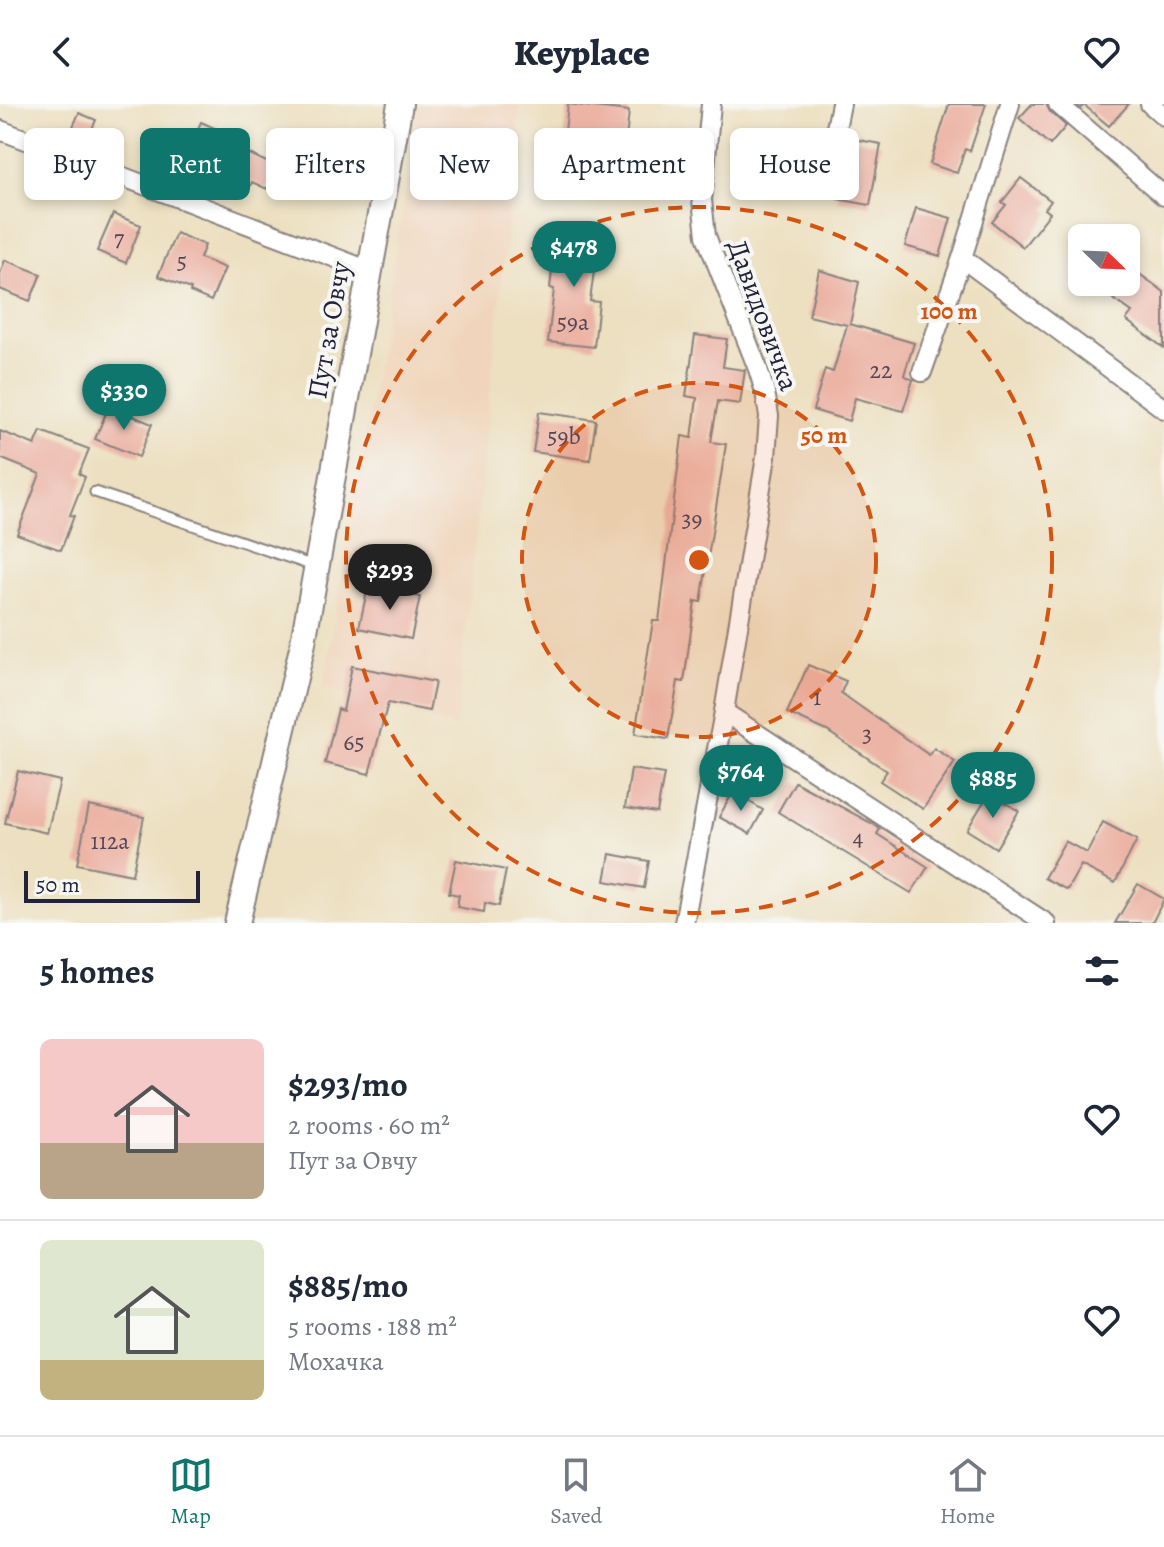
<!DOCTYPE html>
<html lang="en">
<head>
<meta charset="utf-8">
<style>
	:root { --surface:#fff; --page:#f2f2f3; --text:#1f2937; --muted:#747a83; --line:#e0e1e3; --accent:#0f766e }
	body { margin:0; font-family:Alegreya,serif; background:var(--page); color:var(--text); height:100vh; display:flex; flex-direction:column; font-size:30px; white-space:nowrap }
	* { box-sizing:border-box; margin:0 }
	p { font-size:26px; color:var(--muted) }
	.icon { flex:none; width:44px; height:44px; fill:none; stroke:currentColor; stroke-width:2; stroke-linecap:round; stroke-linejoin:round }
	.map { position:relative; height:819px; overflow:hidden }
	.panel { display:flex; flex-direction:column; background:var(--surface); flex:1 }
	.panel>* { flex:none }
	.banner { position:absolute; left:24px; top:24px; width:1116px; height:72px; display:flex; gap:16px }
	.needle { width:52px; rotate:113deg }
	.fabs { position:absolute; left:1068px; top:120px; display:grid; gap:16px }
	.fabs a { display:grid; place-items:center; width:72px; height:72px; border-radius:12px; background:var(--surface); box-shadow:0 4px 12px #0003; font-size:40px }
	.scale { position:absolute; left:24px; bottom:20px; width:176px; box-sizing:border-box; padding-left:8px; border:4px solid #22223b; border-top:0; font-size:22px; line-height:28px; white-space:nowrap; color:#22223b; -webkit-text-stroke:6px #f6f6f2; paint-order:stroke }
	.price { position:absolute; translate:-50% -68px; padding:0 18px; border-radius:28px; background:var(--accent); color:#fff; font-size:26px; line-height:52px; filter:drop-shadow(0 2px 4px #0008) }
	.price::after { content:''; position:absolute; left:50%; top:48px; width:24px; height:18px; margin-left:-12px; background:inherit; clip-path:polygon(0 0,100% 0,50% 100%) }
	.price.current { background:#222; color:#fff }
	ul { padding:0; list-style:none }
	li { display:flex; align-items:center; gap:24px; height:200px; padding:0 40px }
	li+li { border-top:2px solid var(--line) }
	li span { display:grid; place-items:center; flex:none; width:224px; height:160px; border-radius:12px; color:#555 }
	li>.icon { margin-inline-start:auto }
	span .icon { width:96px; height:96px; fill:#fffc; stroke-width:1 }
	li b { font-size:34px }
	h2 { display:flex; justify-content:space-between; align-items:center; height:96px; padding:0 40px; font-size:34px }
	.chip { padding:0 28px; border-radius:12px; background:var(--surface); box-shadow:0 4px 12px #0003; font-size:28px; line-height:72px }
	.chip.current { background:var(--accent); color:#fff }
	header { display:flex; justify-content:space-between; align-items:center; height:104px; padding:0 40px; background:var(--surface); font-size:36px; font-weight:800 }
	.dock { display:flex; justify-content:space-around; align-items:center; height:112px; border-top:2px solid var(--line); background:var(--surface); font-size:22px; color:var(--muted) }
	.dock a { display:grid; justify-items:center; gap:4px }
	.dock .current { color:var(--accent) }
	.map>svg:first-child { display:block }
	.built { fill:#f0d5bc }
	.building { fill:#ecb4a5 }
	.lines { fill:none; stroke-linecap:round; stroke-linejoin:round }
	.service-casing { stroke:#88817e; stroke-width:13 }
	.minor-casing { stroke:#88817e; stroke-width:22 }
	.tertiary-casing { stroke:#88817e; stroke-width:28 }
	.service { stroke:#fff; stroke-width:9 }
	.minor { stroke:#fff; stroke-width:18 }
	.tertiary { stroke:#fff; stroke-width:24 }
	.ring { fill:none; stroke:#d45411; stroke-width:4; stroke-dasharray:14 10 }
	.labels { text-anchor:middle; dominant-baseline:central; stroke-width:8; stroke-linejoin:round; paint-order:stroke }
	.number-label { font-size:24px; fill:#544656 }
	.street-label { font-size:28px; fill:#22223b; stroke:#f6f6f2 }
	.centre { fill:#d45411; stroke:#f6f6f2; stroke-width:4 }
	.ring-label { font-size:24px; text-anchor:middle; font-weight:bold; fill:#d45411; stroke:#f6f6f2; stroke-width:8; stroke-linejoin:round; paint-order:stroke }
</style>
</head>
<body>
<header><svg class="icon" aria-label="back" viewBox="0 0 24 24"><path d="M15 5l-7 7 7 7"/></svg>Keyplace<svg class="icon" aria-label="heart" viewBox="0 0 24 24"><path d="M12 20l-8-8c-3-5 5-10 8-4 3-6 11-1 8 4z"/></svg></header>
<div class="map">
<svg width="1164" height="819" viewBox="0 0 1164 819">
	<rect width="100%" height="100%" fill="#f6f6f2"/>
	<filter id="ink" filterUnits="userSpaceOnUse"><feTurbulence type="fractalNoise" baseFrequency=".0125" numOctaves="2"/><feDisplacementMap in="SourceGraphic" scale="16" xChannelSelector="R" yChannelSelector="G"/><feConvolveMatrix kernelMatrix="1 2 1 2 8 2 1 2 1" color-interpolation-filters="sRGB"/></filter>
	<filter id="wash" filterUnits="userSpaceOnUse"><feTurbulence type="fractalNoise" baseFrequency=".006" numOctaves="4" result="noise"/><feDisplacementMap in="SourceGraphic" scale="32" xChannelSelector="R" yChannelSelector="G"/><feGaussianBlur stdDeviation="1.8" result="paint"/><feColorMatrix in="noise" values="0 0 0 0 0 0 0 0 0 0 0 0 0 0 0 0 0 1.4 0 .05"/><feComposite in="paint" operator="in"/></filter>
	<g filter="url(#wash)">
		<rect width="100%" height="100%" fill="#ede0c1"/>
		<path class="built" d="M420,0H520L456,623L323,583Z"/>
		<g id="blocks">
			<g class="building">
				<path d="M568,0L629,7L623,63L562,55Z"/>
				<path d="M949,0H986L970,47L965,45L957,69L930,60Z"/>
				<path d="M1032,0H1046L1050,8L1066,22L1050,41L1019,14Z"/>
				<path d="M1076,0H1129L1109,22L1084,1L1081,4Z"/>
				<path d="M79,9L96,16L85,41L68,34Z"/>
				<path d="M201,18L237,34L233,42L277,63L267,85L252,78L248,86L202,64L205,57L187,49Z"/>
				<path d="M853,35L881,40L870,101L837,95L843,61L848,62Z"/>
				<path d="M1021,74L1051,97L1045,105L1050,109L1023,143L992,118L1006,101L1002,98Z"/>
				<path d="M916,104L951,114L940,152L905,142Z"/>
				<path d="M113,110L141,121L126,159L97,147Z"/>
				<path d="M557,124L599,129L590,197L599,198L594,243L548,238L554,185L550,184Z"/>
				<path d="M176,129L205,141L200,154L225,164L211,197L190,188L191,185L158,172Z"/>
				<path d="M5,156L41,170L30,197L0,185V170Z"/>
				<path d="M1126,160L1164,188V244L1126,216L1132,208L1089,178H1126Z"/>
				<path d="M819,166L859,178L850,220L914,239L904,271L913,276L903,307L855,294L849,317L813,306L825,265L833,268L847,221L809,212Z"/>
				<path d="M695,231L727,235L723,263L745,266L740,300L718,297L711,338L726,340L701,498L695,497L684,578L678,577L668,635L635,630L653,517H659L682,332L692,334L697,294L686,292Z"/>
				<path d="M109,302L152,320L139,353L95,335Z"/>
				<path d="M539,308L596,316L590,356L533,348Z"/>
				<path d="M0,327L35,341L41,327L89,345L79,370L85,373L70,411L74,412L61,446L17,430L40,370L0,354Z"/>
				<path d="M368,482L420,493L411,535L359,524Z"/>
				<path d="M808,561L846,577L841,589L929,651L934,644L955,658L923,705L880,677L887,667L827,627L787,609Z"/>
				<path d="M352,562L435,578L429,607L388,599L369,670L325,659L338,605L343,607Z"/>
				<path d="M631,665L664,670L657,709L625,704Z"/>
				<path d="M18,667L60,677L47,729L5,719Z"/>
				<path d="M795,678L873,720L880,725L877,730L928,763L911,789L778,708Z"/>
				<path d="M733,688L763,706L750,730L719,713Z"/>
				<path d="M989,689L1019,707L996,744L967,726Z"/>
				<path d="M89,702L144,713L132,771L77,760Z"/>
				<path d="M1103,718L1137,736L1115,779L1081,761L1067,786L1044,774L1065,737L1087,749Z"/>
				<path d="M610,750L649,757L644,784L605,777Z"/>
				<path d="M456,756L506,766L499,802L485,799L484,808L457,803L459,791L449,789Z"/>
				<path d="M1138,780L1164,795L1152,819H1115Z"/>
			</g>
		</g>
	</g>
	<g filter="url(#ink)">
		<use href="#blocks" fill-opacity="0" stroke="#88817e" stroke-width="2"/>
		<g class="lines">
			<defs>
				<path id="service" d="M95,388L314,462"/>
				<g id="minor">
					<path d="M1058,0L1164,92"/>
					<path d="M1150,0L1164,12"/>
					<path d="M0,26L370,167"/>
					<path d="M834,34L841,0"/>
					<path d="M962,154L1164,305"/>
					<path d="M922,268L962,154L1010,0"/>
					<path d="M724,608L1046,819"/>
					<path d="M684,819L724,608L766,353L769,312L765,288L758,265L706,132L702,96L711,0"/>
				</g>
				<path id="tertiary" d="M237,819L302,544L400,0"/>
			</defs>
			<use href="#service" class="service-casing"/>
			<use href="#minor" class="minor-casing"/>
			<use href="#tertiary" class="tertiary-casing"/>
			<use href="#service" class="service"/>
			<use href="#minor" class="minor"/>
			<use href="#tertiary" class="tertiary"/>
		</g>
	</g>
	<circle cx="699" cy="456" r="177" fill="#d45411" fill-opacity=".12"/>
	<g class="ring">
		<circle cx="699" cy="456" r="177"/>
		<circle cx="699" cy="456" r="353"/>
	</g>
	<g class="labels">
		<g class="number-label">
			<text x="119" y="134">7</text>
			<text x="182" y="157">5</text>
			<text x="573" y="218">59a</text>
			<text x="881" y="266">22</text>
			<text x="564" y="332">59b</text>
			<text x="692" y="415">39</text>
			<text x="817" y="593">1</text>
			<text x="867" y="630">3</text>
			<text x="354" y="638">65</text>
			<text x="858" y="733">4</text>
			<text x="110" y="737">112a</text>
		</g>
		<g class="street-label">
			<text transform="translate(763 211) rotate(70)">Давидовичка</text>
			<text transform="translate(329 226) rotate(-80)">Пут за Овчу</text>
		</g>
	</g>
	<circle cx="699" cy="456" r="12" class="centre"/>
	<g class="ring-label">
		<text x="949" y="215">100 m</text>
		<text x="824" y="339">50 m</text>
	</g>
</svg>
<div class="fabs">
<a><svg class="needle" viewBox="-14 -14 28 28"><path d="M0-13l5 13h-10z" fill="#e53935"/><path d="M0 13l5-13h-10z" fill="#747a83"/></svg></a>
</div>
<div class="scale">50 m</div>
<b class="price" style="left:574px;top:185px">$478</b>
<b class="price" style="left:124px;top:328px">$330</b>
<b class="price current" style="left:390px;top:508px">$293</b>
<b class="price" style="left:741px;top:709px">$764</b>
<b class="price" style="left:993px;top:716px">$885</b>
<div class="banner">
<a class="chip">Buy</a>
<a class="chip current">Rent</a>
<a class="chip">Filters</a>
<a class="chip">New</a>
<a class="chip">Apartment</a>
<a class="chip">House</a>
</div>
</div>
<section class="panel">
<h2>5 homes<svg class="icon" aria-label="filters" viewBox="0 0 24 24"><path d="M4 7h16M4 17h16"/><circle cx="9" cy="7" r="2"/><circle cx="15" cy="17" r="2"/></svg></h2>
<ul>
<li><span style="background:linear-gradient(#f6c9c9 65%,#b9a48a 0)"><svg class="icon" aria-label="home" viewBox="0 0 24 24"><path d="M3 11l9-7 9 7M6 9v11h12V9"/></svg></span><div><b>$293/mo</b><p>2 rooms · 60 m²</p><p>Пут за Овчу</p></div><svg class="icon" aria-label="heart" viewBox="0 0 24 24"><path d="M12 20l-8-8c-3-5 5-10 8-4 3-6 11-1 8 4z"/></svg></li>
<li><span style="background:linear-gradient(#dfe7d0 75%,#c2b280 0)"><svg class="icon" aria-label="home" viewBox="0 0 24 24"><path d="M3 11l9-7 9 7M6 9v11h12V9"/></svg></span><div><b>$885/mo</b><p>5 rooms · 188 m²</p><p>Мохачка</p></div><svg class="icon" aria-label="heart" viewBox="0 0 24 24"><path d="M12 20l-8-8c-3-5 5-10 8-4 3-6 11-1 8 4z"/></svg></li>
</ul>
</section>
<nav class="dock">
<a class="current"><svg class="icon" aria-label="map" viewBox="0 0 24 24"><path d="M3 6l6-2 6 2 6-2v14l-6 2-6-2-6 2zM9 4v14M15 6v14"/></svg>Map</a>
<a><svg class="icon" aria-label="saved" viewBox="0 0 24 24"><path d="M7 4h10v16l-5-4-5 4z"/></svg>Saved</a>
<a><svg class="icon" aria-label="home" viewBox="0 0 24 24"><path d="M3 11l9-7 9 7M6 9v11h12V9"/></svg>Home</a>
</nav>
</body>
</html>
